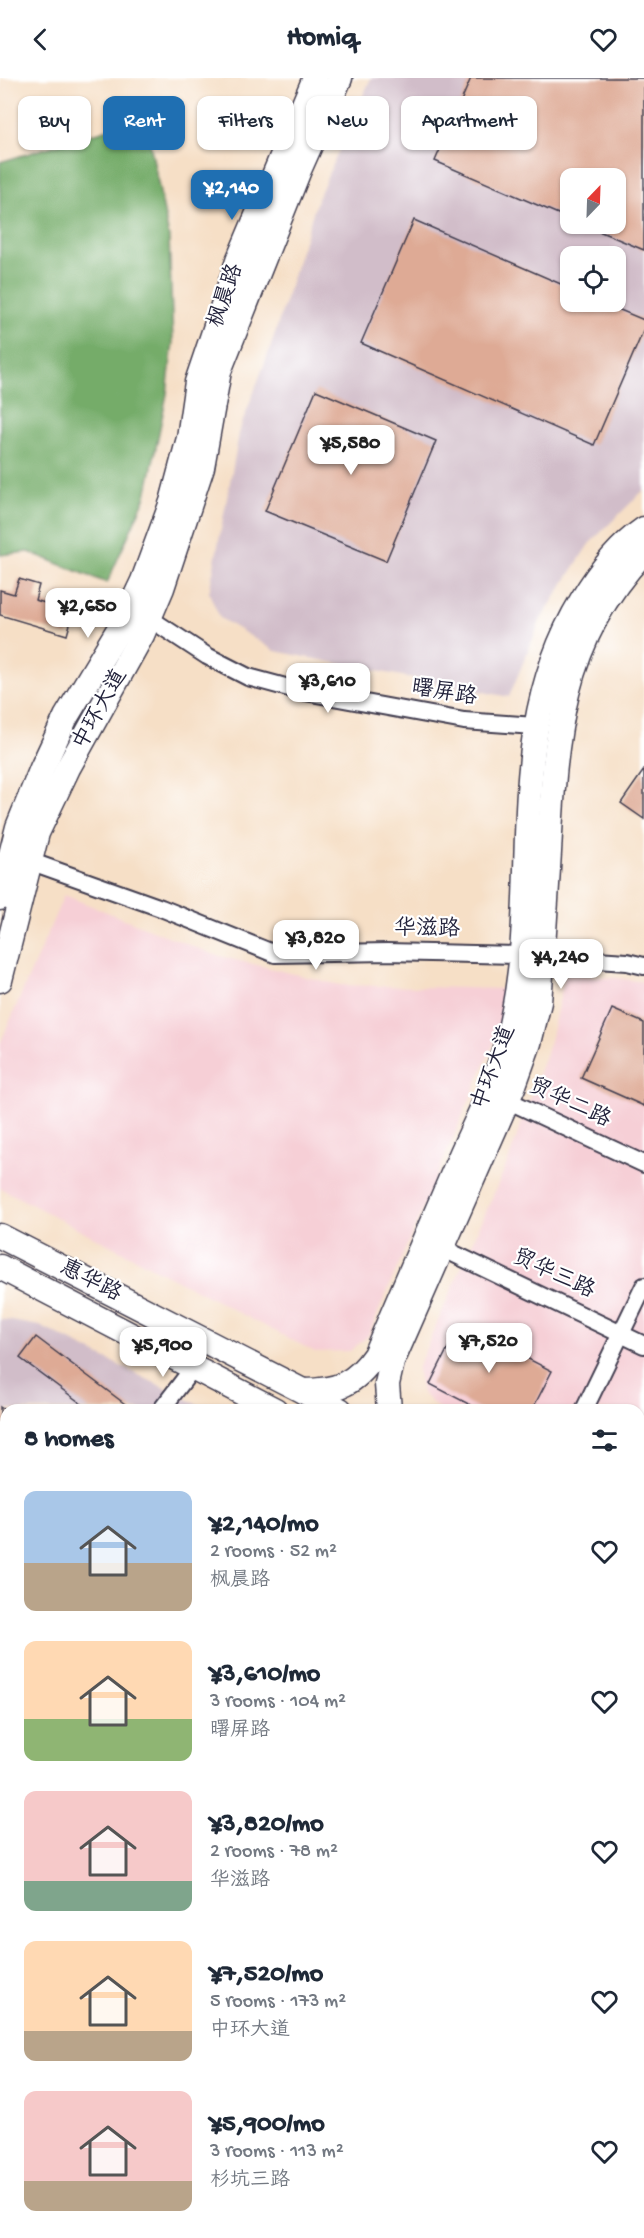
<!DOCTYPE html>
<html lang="en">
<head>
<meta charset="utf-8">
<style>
	:root { --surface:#fff; --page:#f6f6f7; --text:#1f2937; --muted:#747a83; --accent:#1f6fb2 }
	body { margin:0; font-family:"Gochi Hand","LXGW WenKai TC",sans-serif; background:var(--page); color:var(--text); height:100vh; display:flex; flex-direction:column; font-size:22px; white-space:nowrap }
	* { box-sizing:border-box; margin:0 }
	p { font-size:20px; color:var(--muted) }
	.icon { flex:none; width:33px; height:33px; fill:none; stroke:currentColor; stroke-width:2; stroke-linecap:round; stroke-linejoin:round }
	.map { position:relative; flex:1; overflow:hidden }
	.panel { position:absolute; left:0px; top:1326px; width:645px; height:834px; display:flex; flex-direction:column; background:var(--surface); border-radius:18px 18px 0 0; box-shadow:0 2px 4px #0004 }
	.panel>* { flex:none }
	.hud { position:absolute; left:18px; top:18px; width:609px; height:54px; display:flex; gap:12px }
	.needle { width:39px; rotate:23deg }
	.controls { position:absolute; left:560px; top:90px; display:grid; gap:12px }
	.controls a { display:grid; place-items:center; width:66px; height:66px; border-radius:12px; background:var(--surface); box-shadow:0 2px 4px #0004; font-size:30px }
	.price { position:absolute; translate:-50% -51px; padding:0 14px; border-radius:12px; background:#fff; color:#222; font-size:20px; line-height:39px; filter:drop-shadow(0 2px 3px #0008) }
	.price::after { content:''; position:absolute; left:50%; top:36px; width:18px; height:14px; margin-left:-9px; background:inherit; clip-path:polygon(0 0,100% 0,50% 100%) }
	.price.active { background:var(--accent); color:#fff }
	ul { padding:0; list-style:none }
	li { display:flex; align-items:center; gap:18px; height:150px; padding:0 24px }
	li span { display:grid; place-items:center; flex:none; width:168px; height:120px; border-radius:12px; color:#555 }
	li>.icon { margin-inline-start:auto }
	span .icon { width:72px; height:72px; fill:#fffc; stroke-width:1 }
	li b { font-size:26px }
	h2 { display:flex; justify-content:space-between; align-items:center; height:72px; padding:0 24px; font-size:26px }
	.pill { padding:0 21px; border-radius:12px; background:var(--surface); box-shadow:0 2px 4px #0004; font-size:21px; line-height:54px }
	.pill.active { background:var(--accent); color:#fff }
	header { display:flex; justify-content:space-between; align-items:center; height:78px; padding:0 24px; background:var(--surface); font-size:27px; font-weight:700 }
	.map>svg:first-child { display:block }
	.built { fill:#f6cfd6 }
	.industrial { fill:#d1bdc9; fill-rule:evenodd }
	.forest { fill:#75ac69; stroke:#4c6752; stroke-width:1.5 }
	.building { fill:#deaa95 }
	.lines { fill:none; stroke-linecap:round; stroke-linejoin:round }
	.street-casing { stroke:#423e50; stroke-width:20 }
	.secondary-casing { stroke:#423e50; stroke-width:27 }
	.street { stroke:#fff; stroke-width:16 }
	.secondary { stroke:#fff; stroke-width:24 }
	.labels { text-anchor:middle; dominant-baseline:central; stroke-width:4.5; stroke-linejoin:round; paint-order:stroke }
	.street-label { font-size:22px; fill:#22223b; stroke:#fff }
</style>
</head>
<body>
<header><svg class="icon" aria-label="back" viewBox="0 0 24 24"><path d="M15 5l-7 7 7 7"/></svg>Homiq<svg class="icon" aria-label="heart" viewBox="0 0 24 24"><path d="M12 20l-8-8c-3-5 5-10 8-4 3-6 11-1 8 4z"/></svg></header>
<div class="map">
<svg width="644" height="2160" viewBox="0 0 644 2160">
	<rect width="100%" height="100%" fill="#fff"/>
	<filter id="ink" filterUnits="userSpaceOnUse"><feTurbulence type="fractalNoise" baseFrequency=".0167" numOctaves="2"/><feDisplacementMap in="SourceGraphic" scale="12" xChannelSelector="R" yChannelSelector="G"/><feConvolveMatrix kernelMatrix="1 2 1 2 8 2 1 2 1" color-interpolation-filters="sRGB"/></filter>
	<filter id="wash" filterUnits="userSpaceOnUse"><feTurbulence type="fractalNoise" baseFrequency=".008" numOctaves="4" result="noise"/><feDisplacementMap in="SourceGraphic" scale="24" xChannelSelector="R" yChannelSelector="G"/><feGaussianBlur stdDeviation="1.35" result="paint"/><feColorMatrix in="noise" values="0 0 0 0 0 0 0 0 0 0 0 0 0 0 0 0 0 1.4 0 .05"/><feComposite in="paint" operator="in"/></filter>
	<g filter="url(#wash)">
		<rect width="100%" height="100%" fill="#f6dfc6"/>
		<g class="built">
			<path d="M64,817L215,877L340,907L507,911L499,953L368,1258L350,1273L315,1274L0,1110V966Z"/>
			<path d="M565,897L617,900L644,904V1449L639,1446V1332H440L422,1315L417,1291L509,1081L550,963Z"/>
		</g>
		<g class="industrial">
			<path d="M371,0H644V412L589,466L541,541L509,619L275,573L220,540L209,515L240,351L270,271L317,122ZM570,100H615V146H570ZM570,178H615V224H570Z"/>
			<path d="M0,1241L40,1248L209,1332H6V2041L0,2036Z"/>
			<path d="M644,1673V2160H167L158,2154H639V1680Z"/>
		</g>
		<path class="forest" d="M145,40L169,159L173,264L167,316L146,418L107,505L29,474L0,477V84Z"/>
		<g id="blocks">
			<g class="building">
				<path d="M471,0H644V172L582,146H615V100H570V141L435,83Z"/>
				<path d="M414,142L570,210V224H601L644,242V251L594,367L361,265Z"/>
				<path d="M316,312L436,363L386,483L265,433Z"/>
				<path d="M19,501L39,507L35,522L55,528L59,515L77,521L67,557L0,537V512L14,516Z"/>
				<path d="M644,692V741L621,725Z"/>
				<path d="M612,931L644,945V1028L581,1000Z"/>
				<path d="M460,1246L552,1293L532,1332H480L430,1306Z"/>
				<path d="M36,1259L133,1332H90L20,1280Z"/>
				<path d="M0,1329L6,1333V1405L0,1401Z"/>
				<path d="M639,1340L644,1343V1415L639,1412Z"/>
				<path d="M0,1427L6,1431L4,1500L0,1497Z"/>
				<path d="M6,1607V1628L0,1624V1615Z"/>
				<path d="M0,1661L6,1666V1695L0,1690Z"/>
				<path d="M0,1719L6,1724V1770L0,1765Z"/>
				<path d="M639,1743L644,1746V1757L639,1764Z"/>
				<path d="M639,1897L644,1901V1972L639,1968Z"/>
				<path d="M639,2058L644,2062V2133L639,2129Z"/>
				<path d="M353,2154H394L402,2160H361Z"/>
				<path d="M424,2154H504L499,2160H432Z"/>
			</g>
		</g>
	</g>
	<g filter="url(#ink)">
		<use href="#blocks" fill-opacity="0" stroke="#423e50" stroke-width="1.5"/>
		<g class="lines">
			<defs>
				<g id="street">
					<path d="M149,540L207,578L248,599L300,613L464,643L535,648"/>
					<path d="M21,780L161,830L275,876L387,874L520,877L627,884L644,888"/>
					<path d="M507,1022L644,1086"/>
					<path d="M442,1170L644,1267"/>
					<path d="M161,1332L193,1290"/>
					<path d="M584,1332L644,1208"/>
					<path d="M0,1549L6,1541"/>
					<path d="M639,1638L644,1632"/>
					<path d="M0,1877L6,1870"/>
					<path d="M0,2014L6,2019"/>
					<path d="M184,2154L191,2160"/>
					<path d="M243,2160L247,2154"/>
				</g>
				<g id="secondary">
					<path d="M0,820L18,749L42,690L66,639L125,541L143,503L172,424L189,360L197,304L238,183L315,0"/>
					<path d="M0,902L37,755L68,690L142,557L162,510L202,389L219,293L299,92L340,0"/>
					<path d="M0,1158L340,1332"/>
					<path d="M0,1189L275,1332"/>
					<path d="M303,1313C338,1313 355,1306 375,1277C404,1210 432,1143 461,1077C478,1039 498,1000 508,959C546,812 498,660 582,522C598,495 618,469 644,451"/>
					<path d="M389,1332L387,1306L392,1284L514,1007L529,965L539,924C543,874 546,824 549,774C555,660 560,562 644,474"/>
					<path d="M639,1486L644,1489"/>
					<path d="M639,1521L644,1524"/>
				</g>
			</defs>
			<use href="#street" class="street-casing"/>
			<use href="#secondary" class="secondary-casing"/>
			<use href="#street" class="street"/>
			<use href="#secondary" class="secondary"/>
		</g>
	</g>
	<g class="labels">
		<g class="street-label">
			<text transform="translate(227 218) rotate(-71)">枫晨路</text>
			<text transform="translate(444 616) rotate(9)">曙屏路</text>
			<text transform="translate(101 632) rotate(-61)">中环大道</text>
			<text transform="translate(427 852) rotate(1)">华滋路</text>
			<text transform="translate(495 990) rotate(-70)">中环大道</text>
			<text transform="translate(569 1026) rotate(25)">贸华二路</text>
			<text transform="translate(553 1197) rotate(25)">贸华三路</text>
			<text transform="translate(90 1204) rotate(27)">惠华路</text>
		</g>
	</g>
</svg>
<div class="controls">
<a><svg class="needle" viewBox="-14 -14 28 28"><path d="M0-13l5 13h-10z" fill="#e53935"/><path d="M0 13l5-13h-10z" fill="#747a83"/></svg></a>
<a><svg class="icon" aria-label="locate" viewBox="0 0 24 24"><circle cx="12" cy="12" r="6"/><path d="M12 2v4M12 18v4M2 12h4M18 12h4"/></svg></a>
</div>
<b class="price active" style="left:232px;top:143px">¥2,140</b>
<b class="price" style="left:351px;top:398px">¥5,580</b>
<b class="price" style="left:88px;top:561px">¥2,650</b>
<b class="price" style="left:328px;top:636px">¥3,610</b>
<b class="price" style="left:316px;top:893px">¥3,820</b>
<b class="price" style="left:561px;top:912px">¥4,240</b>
<b class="price" style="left:489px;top:1296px">¥7,520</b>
<b class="price" style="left:163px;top:1300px">¥5,900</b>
<div class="hud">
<a class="pill">Buy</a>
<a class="pill active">Rent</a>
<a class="pill">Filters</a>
<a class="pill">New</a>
<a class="pill">Apartment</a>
</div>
<section class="panel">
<h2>8 homes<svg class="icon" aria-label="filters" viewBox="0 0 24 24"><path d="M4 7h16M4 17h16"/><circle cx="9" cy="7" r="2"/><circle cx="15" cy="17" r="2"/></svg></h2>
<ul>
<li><span style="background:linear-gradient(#a9c7e8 60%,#b9a48a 0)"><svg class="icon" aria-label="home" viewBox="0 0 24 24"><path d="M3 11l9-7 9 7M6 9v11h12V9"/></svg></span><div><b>¥2,140/mo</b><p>2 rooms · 52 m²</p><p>枫晨路</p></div><svg class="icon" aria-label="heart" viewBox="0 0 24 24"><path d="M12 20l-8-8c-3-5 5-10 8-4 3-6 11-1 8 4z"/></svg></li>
<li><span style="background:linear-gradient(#ffd9b3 65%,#8fb573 0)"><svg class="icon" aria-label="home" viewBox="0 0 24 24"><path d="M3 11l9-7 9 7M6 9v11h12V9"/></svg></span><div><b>¥3,610/mo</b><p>3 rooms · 104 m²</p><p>曙屏路</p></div><svg class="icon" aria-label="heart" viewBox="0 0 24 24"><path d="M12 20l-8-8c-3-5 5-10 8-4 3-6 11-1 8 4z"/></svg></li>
<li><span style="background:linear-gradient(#f6c9c9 75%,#7fa58c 0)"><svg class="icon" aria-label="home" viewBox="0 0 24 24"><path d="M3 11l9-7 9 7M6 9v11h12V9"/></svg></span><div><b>¥3,820/mo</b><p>2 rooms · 78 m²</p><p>华滋路</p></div><svg class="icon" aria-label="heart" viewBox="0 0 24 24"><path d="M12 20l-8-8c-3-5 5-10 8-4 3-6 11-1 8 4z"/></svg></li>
<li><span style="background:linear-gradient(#ffd9b3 75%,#b9a48a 0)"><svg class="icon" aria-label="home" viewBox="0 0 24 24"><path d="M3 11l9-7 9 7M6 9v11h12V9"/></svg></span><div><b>¥7,520/mo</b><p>5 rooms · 173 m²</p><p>中环大道</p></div><svg class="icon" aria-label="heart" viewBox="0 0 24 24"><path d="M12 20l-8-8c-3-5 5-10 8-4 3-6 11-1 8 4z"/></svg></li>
<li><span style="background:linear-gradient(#f6c9c9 75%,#b9a48a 0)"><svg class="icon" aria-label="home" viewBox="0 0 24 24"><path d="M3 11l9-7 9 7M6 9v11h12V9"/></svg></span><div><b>¥5,900/mo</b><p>3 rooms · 113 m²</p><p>杉坑三路</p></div><svg class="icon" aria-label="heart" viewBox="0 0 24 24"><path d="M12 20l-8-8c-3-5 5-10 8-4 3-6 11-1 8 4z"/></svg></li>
</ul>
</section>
</div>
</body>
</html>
